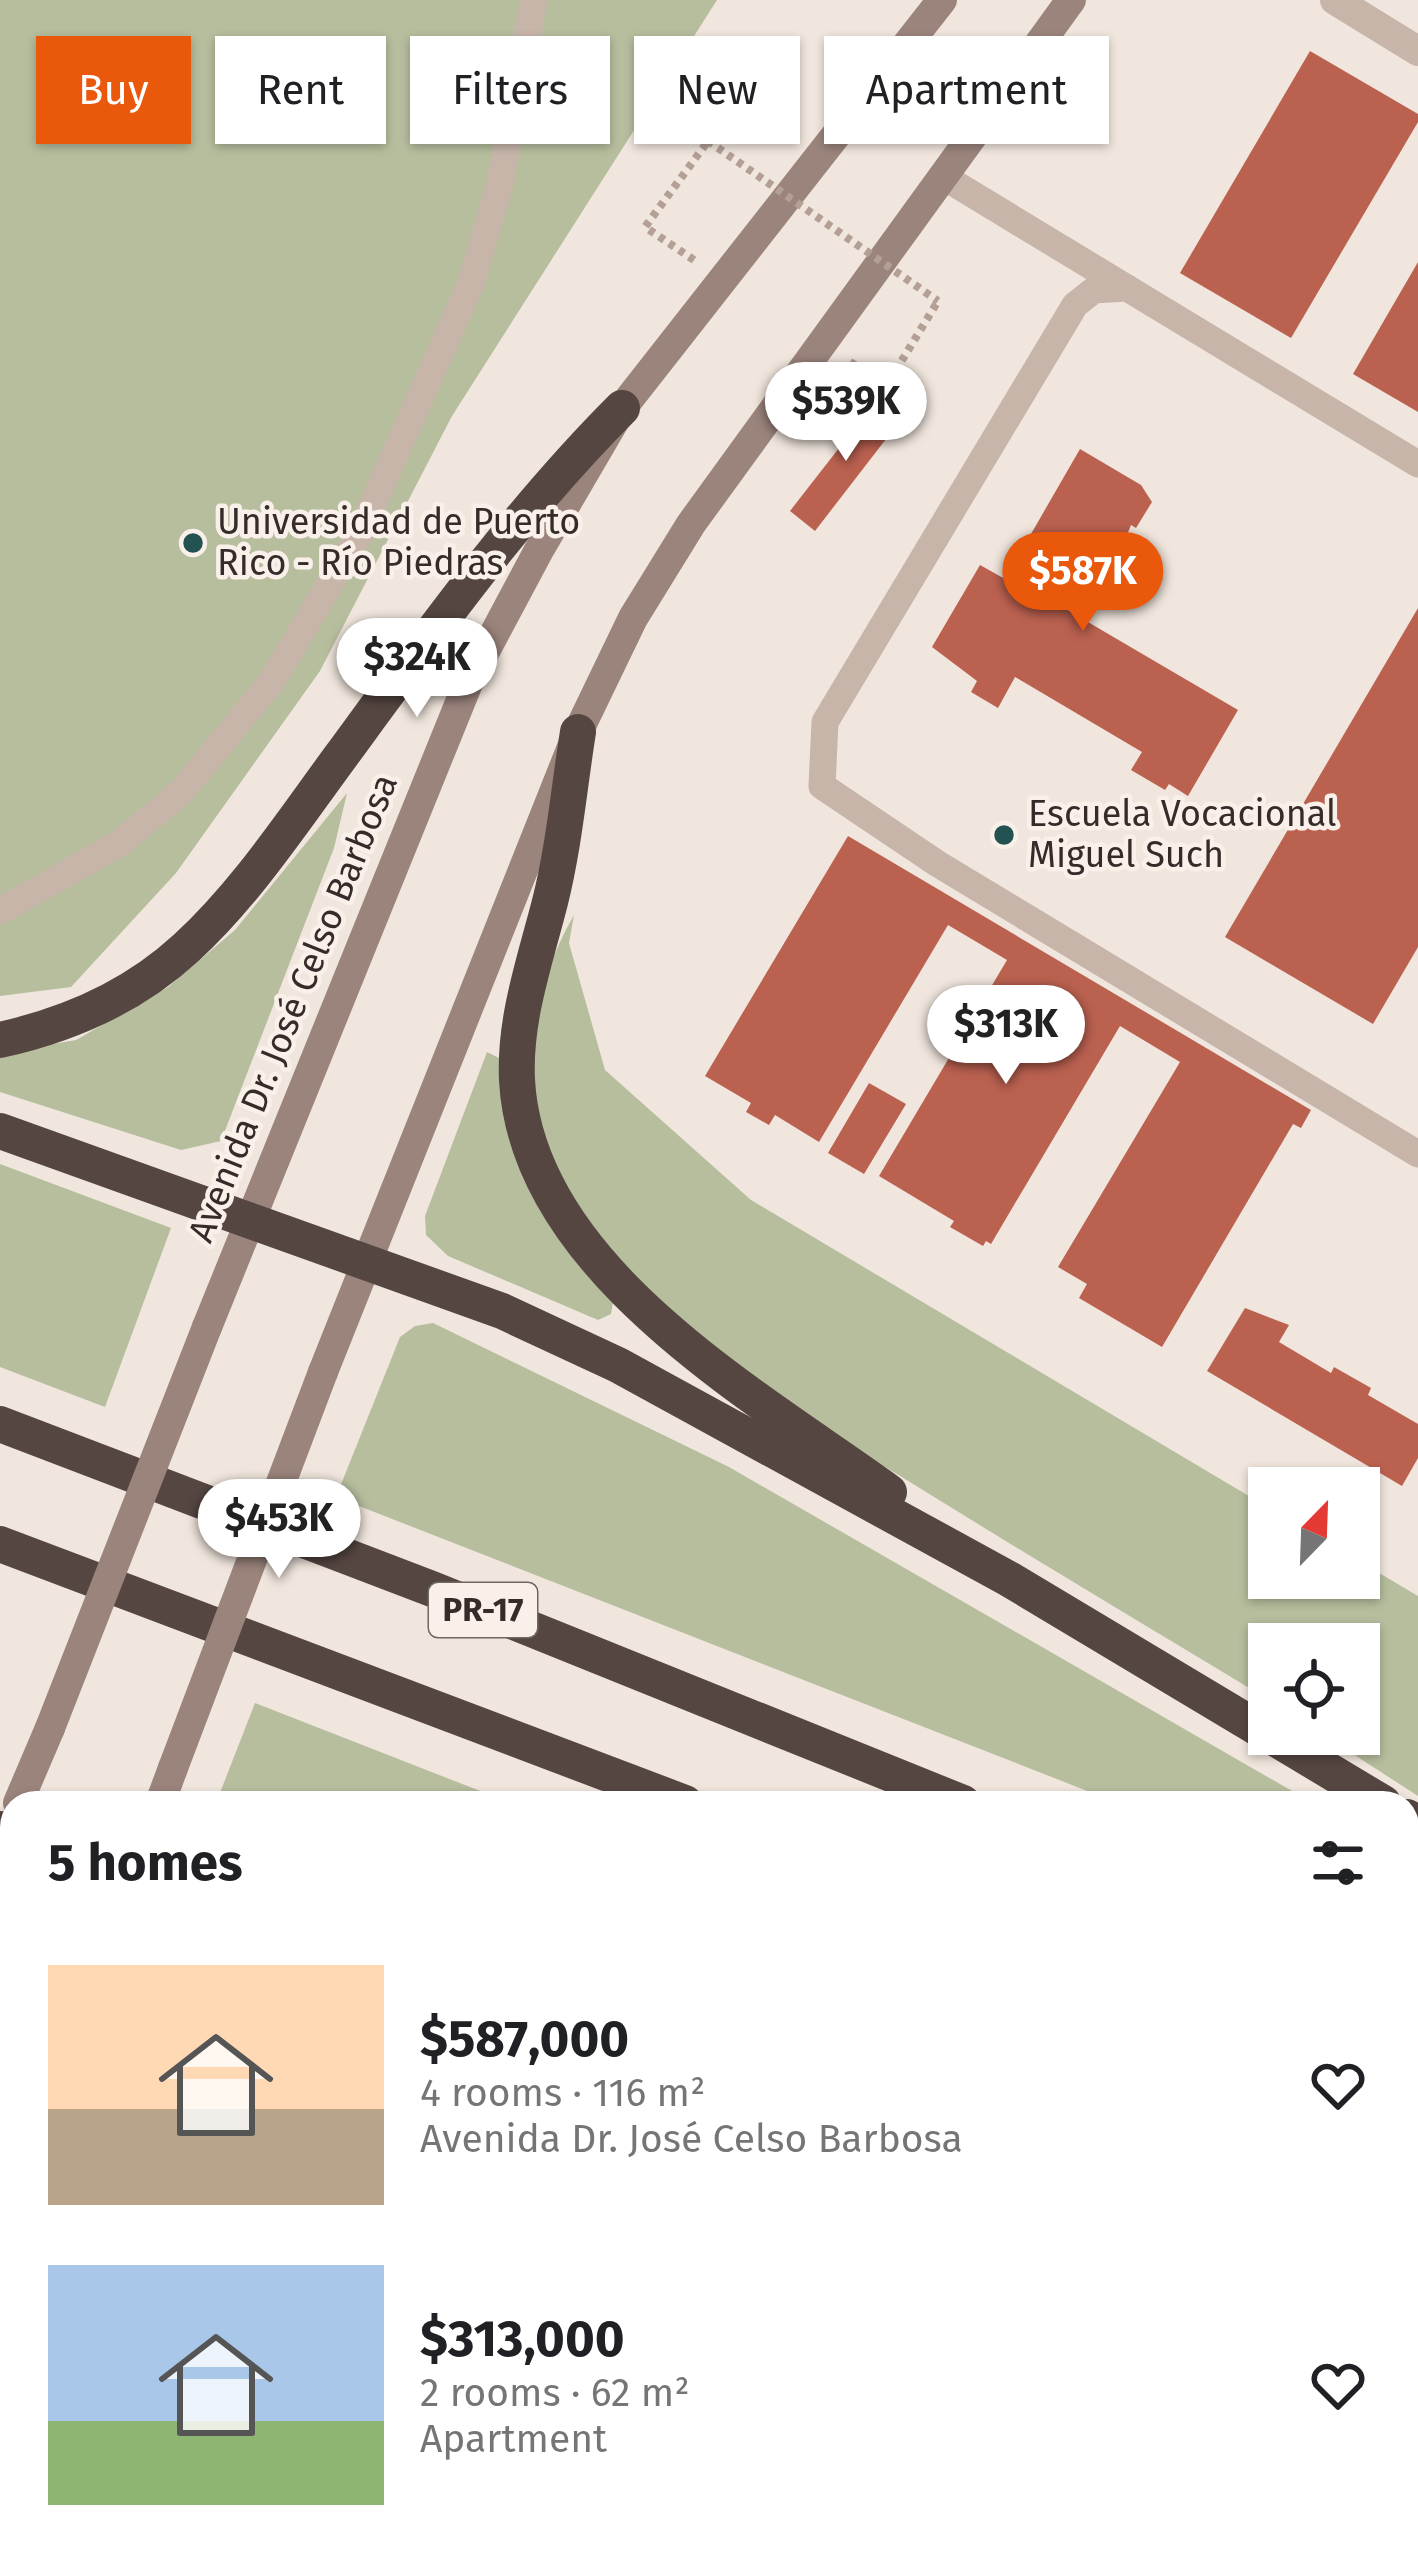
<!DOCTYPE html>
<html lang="en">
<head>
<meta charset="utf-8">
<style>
	:root { --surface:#fff; --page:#f2f2f2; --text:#202124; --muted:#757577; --accent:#ea580c }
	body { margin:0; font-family:"Fira Sans",sans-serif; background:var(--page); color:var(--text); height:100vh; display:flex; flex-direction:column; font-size:45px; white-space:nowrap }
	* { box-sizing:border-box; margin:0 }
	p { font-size:39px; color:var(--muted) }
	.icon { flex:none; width:66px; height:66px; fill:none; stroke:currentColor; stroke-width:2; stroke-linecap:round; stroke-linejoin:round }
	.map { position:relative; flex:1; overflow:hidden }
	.drawer { position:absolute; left:0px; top:1791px; width:1419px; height:771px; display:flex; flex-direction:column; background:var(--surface); border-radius:36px 36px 0 0; box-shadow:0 3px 9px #0004 }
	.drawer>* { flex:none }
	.top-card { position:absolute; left:36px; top:36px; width:1347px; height:108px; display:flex; gap:24px }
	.needle { width:78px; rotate:23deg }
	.tools { position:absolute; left:1248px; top:1467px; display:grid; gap:24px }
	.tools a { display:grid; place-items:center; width:132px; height:132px; border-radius:0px; background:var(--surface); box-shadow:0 3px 9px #0004; font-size:60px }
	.price { position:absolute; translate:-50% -102px; padding:0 27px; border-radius:42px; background:#fff; color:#222; font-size:39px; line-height:78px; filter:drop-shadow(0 3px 6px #0008) }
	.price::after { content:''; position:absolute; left:50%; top:72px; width:36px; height:27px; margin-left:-18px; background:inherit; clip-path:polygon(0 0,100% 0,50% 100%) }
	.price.on { background:var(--accent); color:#fff }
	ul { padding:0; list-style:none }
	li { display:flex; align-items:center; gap:36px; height:300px; padding:0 48px }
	li span { display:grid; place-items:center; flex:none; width:336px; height:240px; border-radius:0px; color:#555 }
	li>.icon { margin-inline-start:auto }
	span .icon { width:144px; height:144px; fill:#fffc; stroke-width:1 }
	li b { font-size:51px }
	h2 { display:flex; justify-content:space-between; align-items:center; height:144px; padding:0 48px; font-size:51px }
	.pill { padding:0 42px; border-radius:0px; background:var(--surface); box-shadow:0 3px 9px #0004; font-size:42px; line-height:108px }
	.pill.on { background:var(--accent); color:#fff }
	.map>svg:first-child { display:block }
	.green { fill:#b6be9e }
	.building { fill:#bb6150 }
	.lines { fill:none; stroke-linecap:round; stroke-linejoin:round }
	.path { stroke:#b39f94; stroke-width:8; stroke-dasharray:6 6; stroke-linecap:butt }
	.service { stroke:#c7b5aa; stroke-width:27 }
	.minor { stroke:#c7b5aa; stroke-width:30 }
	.secondary { stroke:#9b847c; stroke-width:30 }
	.motorway { stroke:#554641; stroke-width:36 }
	.path-bridge { stroke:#b39f94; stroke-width:8; stroke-dasharray:6 6; stroke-linecap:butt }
	.secondary-bridge { stroke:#9b847c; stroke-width:30 }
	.poi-dot { fill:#225352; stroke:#f8f0e9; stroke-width:4.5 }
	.labels { text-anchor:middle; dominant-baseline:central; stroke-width:9; stroke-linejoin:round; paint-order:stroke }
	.shield { fill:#f8f0e9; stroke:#706763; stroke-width:3 }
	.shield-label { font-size:33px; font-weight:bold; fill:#352c29 }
	.poi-label { font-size:36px; fill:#352c29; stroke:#f8f0e9; text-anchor:start }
	.street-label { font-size:36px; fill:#352c29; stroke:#f8f0e9 }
</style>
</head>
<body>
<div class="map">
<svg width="1418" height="2561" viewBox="0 0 1418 2561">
	<rect width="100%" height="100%" fill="#f0e6dd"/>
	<g class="green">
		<path d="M0,0H717L452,416L320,671L176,873L71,987L0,996Z"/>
		<path d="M347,793L334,848L221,1141L181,1150L0,1092V1053L76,1040L168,987L235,930Z"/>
		<path d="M574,915L569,943L605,1070L751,1200L1269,1508V1578H1359V1561L1418,1596V1796L1322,1734H1359V1644H1269V1700C1152,1629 1034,1559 918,1487C845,1441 762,1399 696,1343C560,1229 477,1085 574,915Z"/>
		<path d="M487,1052L499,1058C527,1163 534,1222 613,1302L611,1314L598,1320L448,1256L426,1235L425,1216Z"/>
		<path d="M0,1164L171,1228L105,1407L0,1367Z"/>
		<path d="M433,1323L729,1467L1313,1803H1118L336,1497L400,1337L415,1326Z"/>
		<path d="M255,1703L511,1803H216Z"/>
		<path d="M12,2411V2534L0,2555V2435Z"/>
	</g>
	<g class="building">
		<path d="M1310,51L1418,114V122L1291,338L1180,273Z"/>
		<path d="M1418,262V412L1353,374Z"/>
		<path d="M878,398L903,417L815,531L790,511Z"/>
		<path d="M1080,449L1141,485L1152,502L1136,528L1131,525L1119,555L1115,553L1106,561L1096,555L1064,608L1238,710L1188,796L1169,784L1165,790L1131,770L1142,752L1015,677L998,708L971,692L977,681L932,647L980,565L1005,579Z"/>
		<path d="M1418,608V947L1373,1024L1225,937Z"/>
		<path d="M848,836L1311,1110L1301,1128L1293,1124L1162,1347L1079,1298L1087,1284L1058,1267L1180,1062L1120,1026L991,1244L986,1241L983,1246L950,1227L954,1221L879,1176L1007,960L948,925L819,1142L775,1115L769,1125L746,1112L751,1103L705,1076Z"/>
		<path d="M869,1083L906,1104L864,1174L828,1153Z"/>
		<path d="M1245,1308L1289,1325L1279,1342L1331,1373L1334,1367L1371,1388L1368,1395L1418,1424V1458L1402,1486L1207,1371Z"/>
	</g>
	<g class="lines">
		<g class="path">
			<path d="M694,260L645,227L708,141"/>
			<path d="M850,362L887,385L938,301"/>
		</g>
		<g class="service">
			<path d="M944,177L1127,288"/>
			<path d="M1418,464L1127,288L1094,290L1075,305L825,722L822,786L938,864L1418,1154"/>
			<path d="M0,911L120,843L182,791L272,681L360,533L471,283L500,183L534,0"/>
			<path d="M75,2561L81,2550"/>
			<path d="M541,2561L546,2550"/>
		</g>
		<path class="minor" d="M1335,0L1418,51"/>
		<g class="secondary">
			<path d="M207,1327L468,683L539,550L622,408L942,0"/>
			<path d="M323,1372L578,732L633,618L691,524L1071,0"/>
			<path d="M18,1803L50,1728"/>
			<path d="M160,1803L173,1768"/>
			<path d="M0,2216L12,2185"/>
		</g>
		<g class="motorway">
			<path d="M578,732C569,788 564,847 550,902C535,961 514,1019 517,1080C527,1268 755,1395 889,1492"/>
			<path d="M0,1040C68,1025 134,996 186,948C246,893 293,821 341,756C429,636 517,513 622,408"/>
			<path d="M0,1131L502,1311L618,1365L1009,1579L1383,1803"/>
			<path d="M0,1424L432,1589L963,1803"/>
			<path d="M0,1544L685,1803"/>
			<path d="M1407,1817L1418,1824"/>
			<path d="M0,1829L12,1833"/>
			<path d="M1407,1982L1418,1986"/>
			<path d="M1407,2094L1418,2099"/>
			<path d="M1407,2203L1418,2205"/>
			<path d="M0,2356L12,2338"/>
		</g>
		<path class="path-bridge" d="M708,141L938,301"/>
		<g class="secondary-bridge">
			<path d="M50,1728L207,1327"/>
			<path d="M173,1768L323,1372"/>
		</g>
	</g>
	<g class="poi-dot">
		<circle cx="193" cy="543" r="12"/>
		<circle cx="1004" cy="835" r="12"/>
	</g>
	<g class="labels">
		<rect class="shield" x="429" y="1583" width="108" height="54" rx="9"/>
		<g class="shield-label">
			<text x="483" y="1610">PR-17</text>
		</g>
		<g class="poi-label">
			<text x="217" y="522">Universidad de Puerto<tspan x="217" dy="41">Rico - Río Piedras</tspan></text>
			<text x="1028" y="814">Escuela Vocacional<tspan x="1028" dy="41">Miguel Such</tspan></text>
		</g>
		<g class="street-label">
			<text transform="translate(293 1008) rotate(-68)">Avenida Dr. José Celso Barbosa</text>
		</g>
	</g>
</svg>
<div class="tools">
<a><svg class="needle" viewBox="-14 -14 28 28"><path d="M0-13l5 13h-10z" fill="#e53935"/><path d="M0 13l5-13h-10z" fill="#757577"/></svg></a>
<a><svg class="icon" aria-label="locate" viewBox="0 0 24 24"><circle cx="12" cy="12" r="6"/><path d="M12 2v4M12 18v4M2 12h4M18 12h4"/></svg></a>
</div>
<b class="price" style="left:846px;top:464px">$539K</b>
<b class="price on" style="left:1083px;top:634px">$587K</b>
<b class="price" style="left:417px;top:720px">$324K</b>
<b class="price" style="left:1006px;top:1087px">$313K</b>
<b class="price" style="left:279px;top:1581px">$453K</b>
<div class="top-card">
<a class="pill on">Buy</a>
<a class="pill">Rent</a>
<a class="pill">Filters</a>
<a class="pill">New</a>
<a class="pill">Apartment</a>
</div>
<section class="drawer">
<h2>5 homes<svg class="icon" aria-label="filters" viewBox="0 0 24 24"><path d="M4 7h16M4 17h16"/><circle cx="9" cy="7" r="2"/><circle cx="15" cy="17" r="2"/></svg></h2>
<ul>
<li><span style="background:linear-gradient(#ffd9b3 60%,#b9a48a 0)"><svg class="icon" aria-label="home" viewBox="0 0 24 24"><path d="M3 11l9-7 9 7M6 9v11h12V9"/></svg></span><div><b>$587,000</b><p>4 rooms · 116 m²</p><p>Avenida Dr. José Celso Barbosa</p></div><svg class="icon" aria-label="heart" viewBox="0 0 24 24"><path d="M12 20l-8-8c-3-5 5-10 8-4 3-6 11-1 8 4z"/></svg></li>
<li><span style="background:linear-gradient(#a9c7e8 65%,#8fb573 0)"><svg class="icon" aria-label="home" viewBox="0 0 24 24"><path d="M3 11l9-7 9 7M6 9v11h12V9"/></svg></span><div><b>$313,000</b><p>2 rooms · 62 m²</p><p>Apartment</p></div><svg class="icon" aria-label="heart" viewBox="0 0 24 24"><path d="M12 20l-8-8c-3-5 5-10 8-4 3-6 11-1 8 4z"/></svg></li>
</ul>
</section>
</div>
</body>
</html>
